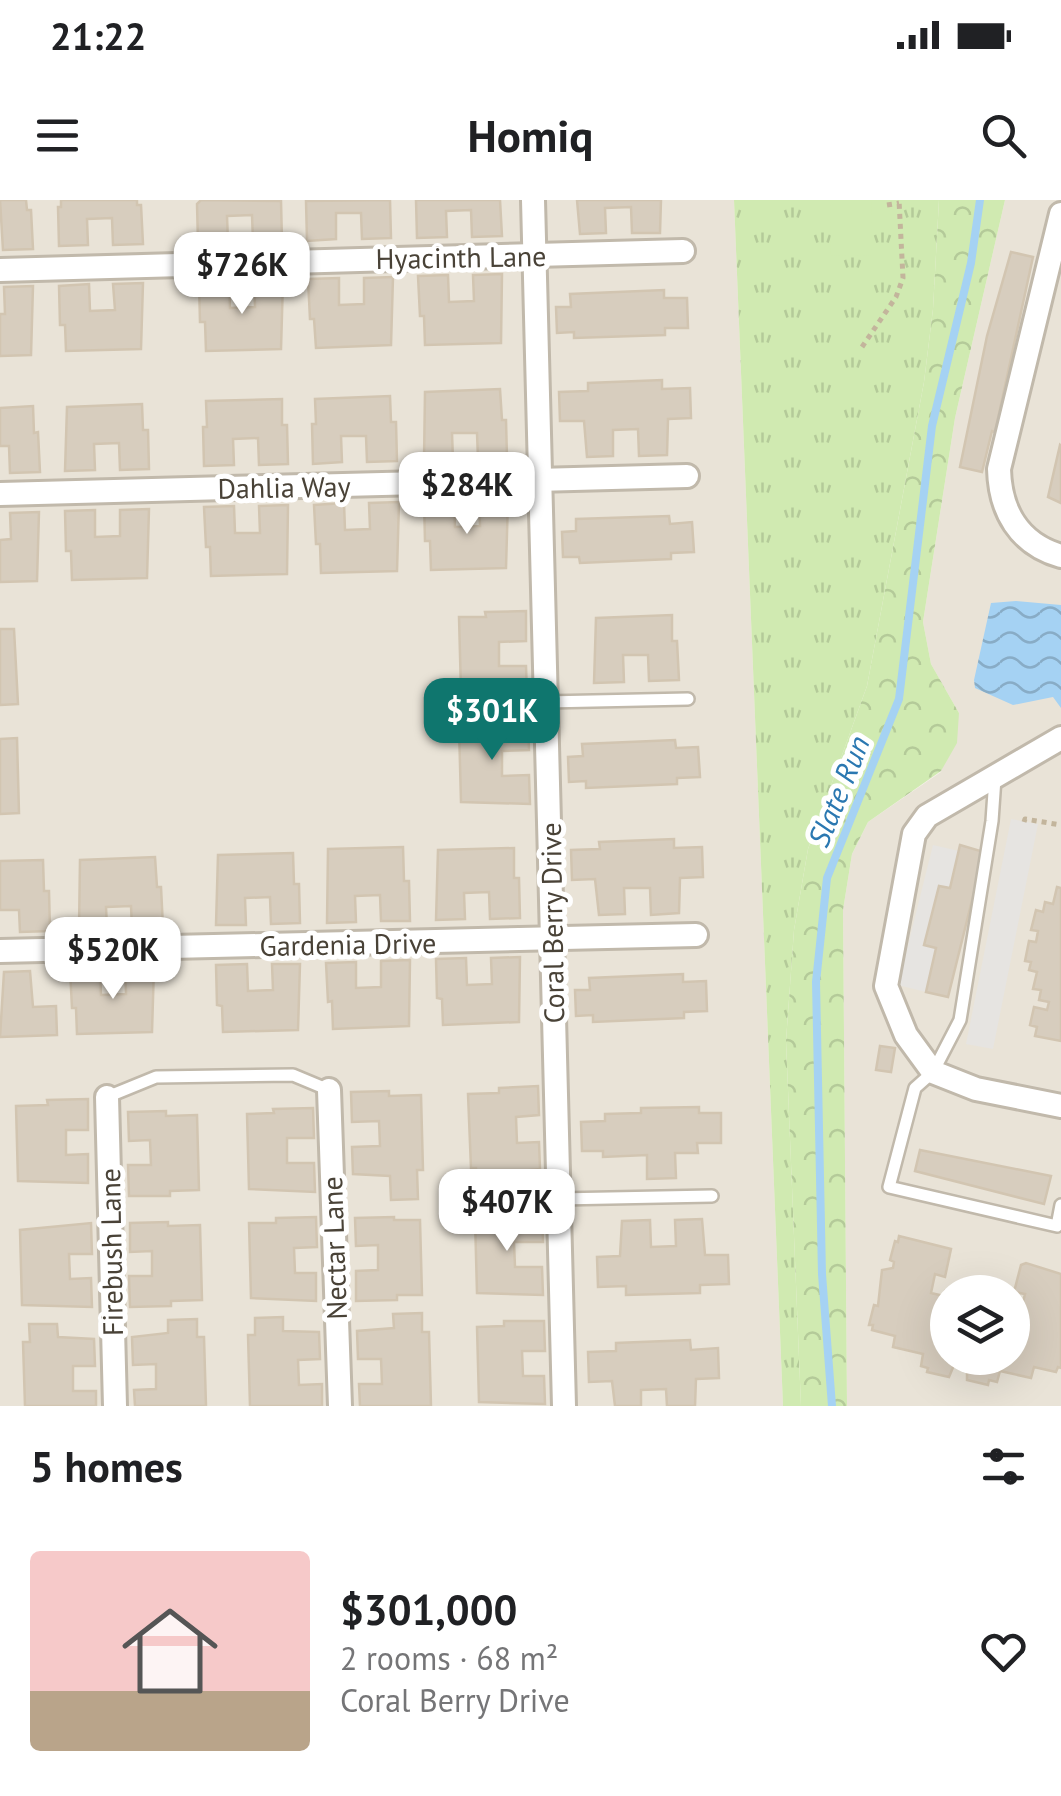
<!DOCTYPE html>
<html lang="en">
<head>
<meta charset="utf-8">
<style>
	:root { --surface:#fff; --page:#f2f2f2; --text:#202124; --muted:#757577; --accent:#0f766e }
	body { margin:0; font-family:"PT Sans",sans-serif; background:var(--page); color:var(--text); height:100vh; display:flex; flex-direction:column; font-size:38px; white-space:nowrap }
	* { box-sizing:border-box; margin:0 }
	p { font-size:32px; color:var(--muted) }
	.icon { flex:none; width:55px; height:55px; fill:none; stroke:currentColor; stroke-width:2; stroke-linecap:round; stroke-linejoin:round }
	.map { position:relative; height:1206px; overflow:hidden }
	.panel { display:flex; flex-direction:column; background:var(--surface); flex:1 }
	.panel>* { flex:none }
	.buttons { position:absolute; left:930px; top:1075px; display:grid; gap:20px }
	.buttons a { display:grid; place-items:center; width:100px; height:100px; border-radius:50%; background:var(--surface); box-shadow:0 10px 40px #0002; font-size:50px }
	.price { position:absolute; translate:-50% -85px; padding:0 22px; border-radius:20px; background:#fff; color:#222; font-size:32px; line-height:65px; filter:drop-shadow(0 2px 5px #0008) }
	.price::after { content:''; position:absolute; left:50%; top:60px; width:30px; height:22px; margin-left:-15px; background:inherit; clip-path:polygon(0 0,100% 0,50% 100%) }
	.price.active { background:var(--accent); color:#fff }
	ul { padding:0; list-style:none }
	li { display:flex; align-items:center; gap:30px; height:250px; padding:0 30px }
	li span { display:grid; place-items:center; flex:none; width:280px; height:200px; border-radius:10px; color:#555 }
	li>.icon { margin-inline-start:auto }
	span .icon { width:120px; height:120px; fill:#fffc; stroke-width:1 }
	li b { font-size:42px }
	h2 { display:flex; justify-content:space-between; align-items:center; height:120px; padding:0 30px; font-size:42px }
	.status { display:flex; justify-content:space-between; align-items:center; height:70px; padding:0 50px; background:var(--surface); direction:ltr }
	.status svg { height:28px; fill:currentColor }
	header { display:flex; justify-content:space-between; align-items:center; height:130px; padding:0 30px; background:var(--surface); font-size:45px; font-weight:700 }
	.map>svg:first-child { display:block }
	.residential { fill:#e9e3d7; fill-rule:evenodd }
	.grass { fill:url(#grass-tufts) }
	.forest { fill:url(#forest-crowns) }
	.pitch { fill:#d0eab1 }
	.parking { fill:#e6e4e1 }
	.water { fill:url(#water-waves) }
	.lines { fill:none; stroke-linecap:round; stroke-linejoin:round }
	.stream { stroke:#a5d2f3; stroke-width:8 }
	.building { fill:#d7cdbe; stroke:#d2c5b1; stroke-width:2.5 }
	.service-casing { stroke:#c1b9ab; stroke-width:16 }
	.minor-casing { stroke:#c1b9ab; stroke-width:28 }
	.path { stroke:#c3b59c; stroke-width:5; stroke-dasharray:5 5; stroke-linecap:butt }
	.service { stroke:#fff; stroke-width:11 }
	.minor { stroke:#fff; stroke-width:22 }
	.labels { text-anchor:middle; dominant-baseline:central; stroke-width:10; stroke-linejoin:round; paint-order:stroke }
	.street-label { font-size:28px; fill:#494237; stroke:#fff }
	.water-label { font-size:30px; font-style:italic; fill:#2b78b1; stroke:#fff }
</style>
</head>
<body>
<div class="status"><b>21:22</b><svg viewBox="0 0 49 12"><path d="M0 12V9h3v3zM5 12V6h3v6zM10 12V3h3v9zM15 12V0h3v12zM26 1h20v11H26zM47 4h2v5h-2z"/></svg></div>
<header><svg class="icon" aria-label="menu" viewBox="0 0 24 24"><path d="M4 6h16M4 12h16M4 18h16"/></svg>Homiq<svg class="icon" aria-label="search" viewBox="0 0 24 24"><circle cx="10" cy="10" r="6"/><path d="M15 15l6 6"/></svg></header>
<div class="map">
<svg width="1061" height="1206" viewBox="0 0 1061 1206">
	<defs>
		<pattern id="grass-tufts" width="24" height="20" patternUnits="userSpaceOnUse" patternTransform="scale(2.5)"><rect width="24" height="20" fill="#d0eab1"/><path d="M3 7l-1-3M5 7V3M7 7l1-3M15 17l-1-3M17 17v-4M19 17l1-3" fill="none" stroke="#b4ca99"/></pattern>
		<pattern id="forest-crowns" width="20" height="18" patternUnits="userSpaceOnUse" patternTransform="scale(2.5)"><rect width="20" height="18" fill="#d0eab1"/><path d="M2 6a3 3 0 1 1 6 0M12 15a3 3 0 1 1 6 0" fill="none" stroke="#b4ca99"/></pattern>
		<pattern id="water-waves" width="16" height="10" patternUnits="userSpaceOnUse" patternTransform="scale(2.5)"><rect width="16" height="10" fill="#a5d2f3"/><path d="M0 5q4-4 8 0t8 0" fill="none" stroke="#88acc6"/></pattern>
	</defs>
	<rect width="100%" height="100%" fill="#f5f1e9"/>
	<g class="residential">
		<path d="M0,0H734L783,1206H0Z"/>
		<path d="M1005,0H1061V1206H847L843,710L852,654L868,622L941,572L959,513L931,464L923,422L955,218ZM948,1092H1012V1158H948Z"/>
	</g>
	<path class="grass" d="M734,0H939L933,109L924,182L867,486L808,649L794,730L786,841L801,1206H783Z"/>
	<path class="forest" d="M939,0H1005L955,218L923,422L931,464L959,513L957,543L941,571L868,622L852,654L843,710L847,1206H801L786,841L794,730L808,649L867,486L924,182L933,109Z"/>
	<path class="pitch" d="M830,0H871L872,55L831,56Z"/>
	<g class="parking">
		<path d="M1011,619L1038,624L993,849L966,844Z"/>
		<path d="M933,645L959,651L950,688L939,686L936,748L926,792L898,785Z"/>
	</g>
	<path class="water" d="M1016,401L1061,405V508L1053,497L1013,505L975,488L974,480L991,403Z"/>
	<g class="lines">
		<path class="stream" d="M832,1206L822,1074L816,782L827,678L899,499L932,226L971,63L980,0"/>
	</g>
	<g class="building">
		<path d="M0,0H26L27,10H31L33,49L3,50Z"/>
		<path d="M61,0H137V5H141L143,44L113,45L112,18L87,19L88,45L59,46L58,7H61Z"/>
		<path d="M201,0L281,1L282,41H253L252,15L227,16L228,42L198,43L197,4Z"/>
		<path d="M390,0L391,38L362,39L361,13H336V39L307,41L306,1Z"/>
		<path d="M416,0H500L502,36L472,37L471,10L446,11L447,37L417,38Z"/>
		<path d="M577,0H661L660,33H632L631,7L605,8L606,33L580,34Z"/>
		<path d="M1011,52L1033,57L995,232L992,231L982,272L960,267L987,136Z"/>
		<path d="M502,74L501,143L425,145L424,116H420L418,76L448,75L449,102L474,101L473,75Z"/>
		<path d="M393,77L391,145L316,148L314,119H310L308,79L339,78V105L364,104V78Z"/>
		<path d="M283,80L281,149L206,151L205,122H200L199,82L229,81L230,108L255,107L254,81Z"/>
		<path d="M143,83L141,149L66,151L65,125H60L59,86L89,84L90,111L115,110L113,84Z"/>
		<path d="M33,86L31,155L0,156V114H5L4,87Z"/>
		<path d="M664,90V98H687L688,128H665V135L574,138V132L557,133L556,107H571L570,94Z"/>
		<path d="M662,180V189L690,188L691,218L668,219L667,255L639,256L638,229L613,230V256L587,257L584,221H560L559,192L588,191V183Z"/>
		<path d="M500,189L502,220H506L507,258L478,259L477,233H452L453,260L424,261L425,192Z"/>
		<path d="M390,196L391,222H396L397,261L367,262L366,236H341L342,262L313,264L312,224H316L315,199Z"/>
		<path d="M282,199V225H287L288,264L259,265L258,238L233,239L234,265L204,266L203,227H207L206,201Z"/>
		<path d="M142,204L143,230H148L149,269L120,270L119,243L94,244L95,270L65,271L67,207Z"/>
		<path d="M33,206L34,233L38,232L40,272L10,273L9,246H0V208Z"/>
		<path d="M1060,245L1061,246V303L1048,297Z"/>
		<path d="M508,299L506,368L431,370L430,341H425L424,301H454L455,327L480,326L479,301Z"/>
		<path d="M399,302L397,371L321,373L320,344H316L314,305L344,303L345,330L370,329L369,303Z"/>
		<path d="M288,305L287,374L211,376L210,347H206L204,307L234,306L235,333H260L259,306Z"/>
		<path d="M149,309L147,378L72,380L71,351H66L65,311L95,310V337L120,336V310Z"/>
		<path d="M39,312L37,381L0,382V340L11,339L10,313Z"/>
		<path d="M669,316L670,324L692,322L694,352L671,353V359L580,363L579,357H563L562,332L576,331V319Z"/>
		<path d="M526,411V441L499,442V466H526L527,495L461,492L459,417H486L485,412Z"/>
		<path d="M672,415V441H677L679,480L649,481L648,455H623L624,482L594,483L596,418Z"/>
		<path d="M0,429H14L18,504L0,505Z"/>
		<path d="M528,521L529,550L502,551V576L529,575L530,604L461,602L459,527L489,526V522Z"/>
		<path d="M17,538L19,613L0,614V539Z"/>
		<path d="M675,540L676,548L698,547L700,577L677,578V584L586,588V581L569,582L568,557L583,556L582,544Z"/>
		<path d="M674,639V648L702,647L703,677L680,678L679,713L651,715L650,688H624L625,714L599,715L595,679L572,680L571,650L600,649L599,642Z"/>
		<path d="M960,645L984,652L948,797L926,792L936,748L924,745L939,686L950,688Z"/>
		<path d="M403,647L404,681H409L410,721H381L380,695L355,696L356,722L327,723L328,649Z"/>
		<path d="M514,648V678H519L520,718L490,719L489,692L464,693L465,719L436,720L438,650Z"/>
		<path d="M293,653L294,684H299L300,723L271,724L270,697L245,698L246,725H216L218,655Z"/>
		<path d="M155,657L157,687H161L163,727L132,728L131,706L106,707L107,728L79,729L80,660Z"/>
		<path d="M43,660L44,691H49L50,731L20,732L19,710H0V661Z"/>
		<path d="M1057,687L1061,688V841L1035,836L1037,827L1030,825L1034,807L1047,810L1049,802L1039,800L1041,790L1033,789L1037,772L1029,770L1031,762L1025,761L1029,741L1036,742L1038,731L1031,730L1036,710L1043,712L1045,702L1053,704Z"/>
		<path d="M520,757L519,822L443,825L442,799L437,798L436,759L466,758L467,785L492,784L491,758Z"/>
		<path d="M410,760L409,826L333,829L332,801L328,802L326,763L356,762V788L381,787V761Z"/>
		<path d="M247,764L248,791L273,790L272,764H300L298,830L223,832L222,806L217,805L216,765Z"/>
		<path d="M154,766L152,832L77,834L76,808H72L70,769L100,768L101,795L126,794L125,768Z"/>
		<path d="M30,771L33,807L56,806L57,835L0,837L4,772Z"/>
		<path d="M683,774V782L706,781L707,811L684,812V818L593,822V815L576,816L575,790H590L589,778Z"/>
		<path d="M880,846L895,848L891,872L876,870Z"/>
		<path d="M538,886L539,915L516,917L517,943L539,942L540,969L503,973L504,995L477,996L476,968H471L468,894L499,893V888Z"/>
		<path d="M389,891V896L421,895L423,970H417L418,999L391,1000L390,976L353,974L352,947L380,946L379,921L352,922L351,892Z"/>
		<path d="M88,899V930H66V955L88,954V983L18,981L16,906L48,905L47,900Z"/>
		<path d="M699,907V913H721V943H697L698,953H675L676,978L647,979V955L603,957V951H582L581,922L605,921V914L641,913V908Z"/>
		<path d="M313,908L314,938H287V963H314L315,992L249,989L247,914L274,913L273,909Z"/>
		<path d="M166,911V916L197,915L199,990L170,991V996H129L128,965H151L150,940L129,941L128,912Z"/>
		<path d="M920,950L1051,976L1044,1004L915,971Z"/>
		<path d="M542,1011L543,1042H514L515,1067H542L543,1095L477,1093L475,1018L502,1017L501,1012Z"/>
		<path d="M316,1017L317,1047L294,1048L295,1073H316V1101L251,1098L249,1023H276V1018Z"/>
		<path d="M394,1017V1020H420L422,1095H397V1100L356,1101V1071L378,1070V1045L356,1046L355,1018Z"/>
		<path d="M702,1019L705,1055H728L729,1084L700,1085V1093L626,1095V1086L598,1087L597,1057L620,1056L622,1021L650,1020L651,1047L676,1046L675,1020Z"/>
		<path d="M168,1022V1026L200,1025L202,1100L171,1101V1106L130,1107L129,1076H152V1051L130,1052V1023Z"/>
		<path d="M91,1023L92,1054H69L70,1079L91,1078L92,1107L22,1105L20,1030Z"/>
		<path d="M899,1036L951,1049L945,1077L935,1074L931,1093L944,1096L945,1091L951,1092H948V1158H1012V1112L1020,1114L1025,1094L1014,1092L1021,1065L1026,1063L1061,1074V1168L1058,1167L1056,1172L1034,1167L1031,1178L1000,1171L997,1182L989,1180L988,1185L967,1180V1168L954,1165L949,1177L927,1172L928,1168L921,1166L923,1154L893,1147L895,1136L872,1130L873,1125H869L874,1105L878,1106L882,1070L893,1068L894,1062L890,1060L895,1041L898,1042Z"/>
		<path d="M422,1113V1132H429L431,1206H360L359,1184H382L381,1159H358L357,1131L394,1128L393,1114Z"/>
		<path d="M283,1117V1131L319,1132L320,1159L298,1160L299,1185L322,1184V1206H250L248,1135H255V1118Z"/>
		<path d="M197,1119V1137H204L206,1206H135L134,1190L156,1189V1164L133,1165L132,1137L168,1133V1120Z"/>
		<path d="M504,1121H544L545,1151H522L523,1176H544L545,1204L479,1202L477,1127L504,1126Z"/>
		<path d="M29,1124H57L58,1137L94,1139L95,1166H73V1191H96V1206H25L23,1142H30Z"/>
		<path d="M690,1140L691,1150L718,1148L719,1178L696,1179L695,1206H667L666,1189L641,1190V1206H615L612,1181L589,1182L588,1152L616,1151V1143Z"/>
	</g>
	<g class="lines">
		<defs>
			<g id="service">
				<path d="M546,502L688,499"/>
				<path d="M995,578L992,621L960,820L933,872L915,888L889,987L1057,1026L1061,1005"/>
				<path d="M107,897L156,877L293,875L329,890"/>
				<path d="M559,999L712,996"/>
			</g>
			<g id="minor">
				<path d="M533,0L564,1206"/>
				<path d="M1061,14L999,269C1000,311 1019,344 1061,356"/>
				<path d="M0,70L683,51"/>
				<path d="M0,294L687,276"/>
				<path d="M1061,538L927,616L914,634L886,786L906,835L933,872L976,889L1061,906"/>
				<path d="M0,751L696,735"/>
				<path d="M329,890L340,1206"/>
				<path d="M107,897L115,1206"/>
			</g>
		</defs>
		<use href="#service" class="service-casing"/>
		<use href="#minor" class="minor-casing"/>
		<g class="path">
			<path d="M887,5L899,3"/>
			<path d="M862,147L896,97L903,78L899,0"/>
			<path d="M1024,622L1025,619L1061,625"/>
		</g>
		<use href="#service" class="service"/>
		<use href="#minor" class="minor"/>
	</g>
	<g class="labels">
		<g class="street-label">
			<text transform="translate(461 57) rotate(-1)">Hyacinth Lane</text>
			<text transform="translate(284 287) rotate(-1)">Dahlia Way</text>
			<text transform="translate(552 723) rotate(-91)">Coral Berry Drive</text>
			<text transform="translate(348 744) rotate(-1)">Gardenia Drive</text>
			<text transform="translate(334 1048) rotate(-92)">Nectar Lane</text>
			<text transform="translate(111 1052) rotate(-91)">Firebush Lane</text>
		</g>
		<g class="water-label">
			<text transform="translate(838 591) rotate(-68)">Slate Run</text>
		</g>
	</g>
</svg>
<div class="buttons">
<a><svg class="icon" aria-label="layers" viewBox="0 0 24 24"><path d="M12 4l9 5-9 5-9-5zM3 14l9 5 9-5"/></svg></a>
</div>
<b class="price" style="left:242px;top:117px">$726K</b>
<b class="price" style="left:467px;top:337px">$284K</b>
<b class="price active" style="left:492px;top:563px">$301K</b>
<b class="price" style="left:113px;top:802px">$520K</b>
<b class="price" style="left:507px;top:1054px">$407K</b>
</div>
<section class="panel">
<h2>5 homes<svg class="icon" aria-label="filters" viewBox="0 0 24 24"><path d="M4 7h16M4 17h16"/><circle cx="9" cy="7" r="2"/><circle cx="15" cy="17" r="2"/></svg></h2>
<ul>
<li><span style="background:linear-gradient(#f6c9c9 70%,#b9a48a 0)"><svg class="icon" aria-label="home" viewBox="0 0 24 24"><path d="M3 11l9-7 9 7M6 9v11h12V9"/></svg></span><div><b>$301,000</b><p>2 rooms · 68 m²</p><p>Coral Berry Drive</p></div><svg class="icon" aria-label="heart" viewBox="0 0 24 24"><path d="M12 20l-8-8c-3-5 5-10 8-4 3-6 11-1 8 4z"/></svg></li>
</ul>
</section>
</body>
</html>
